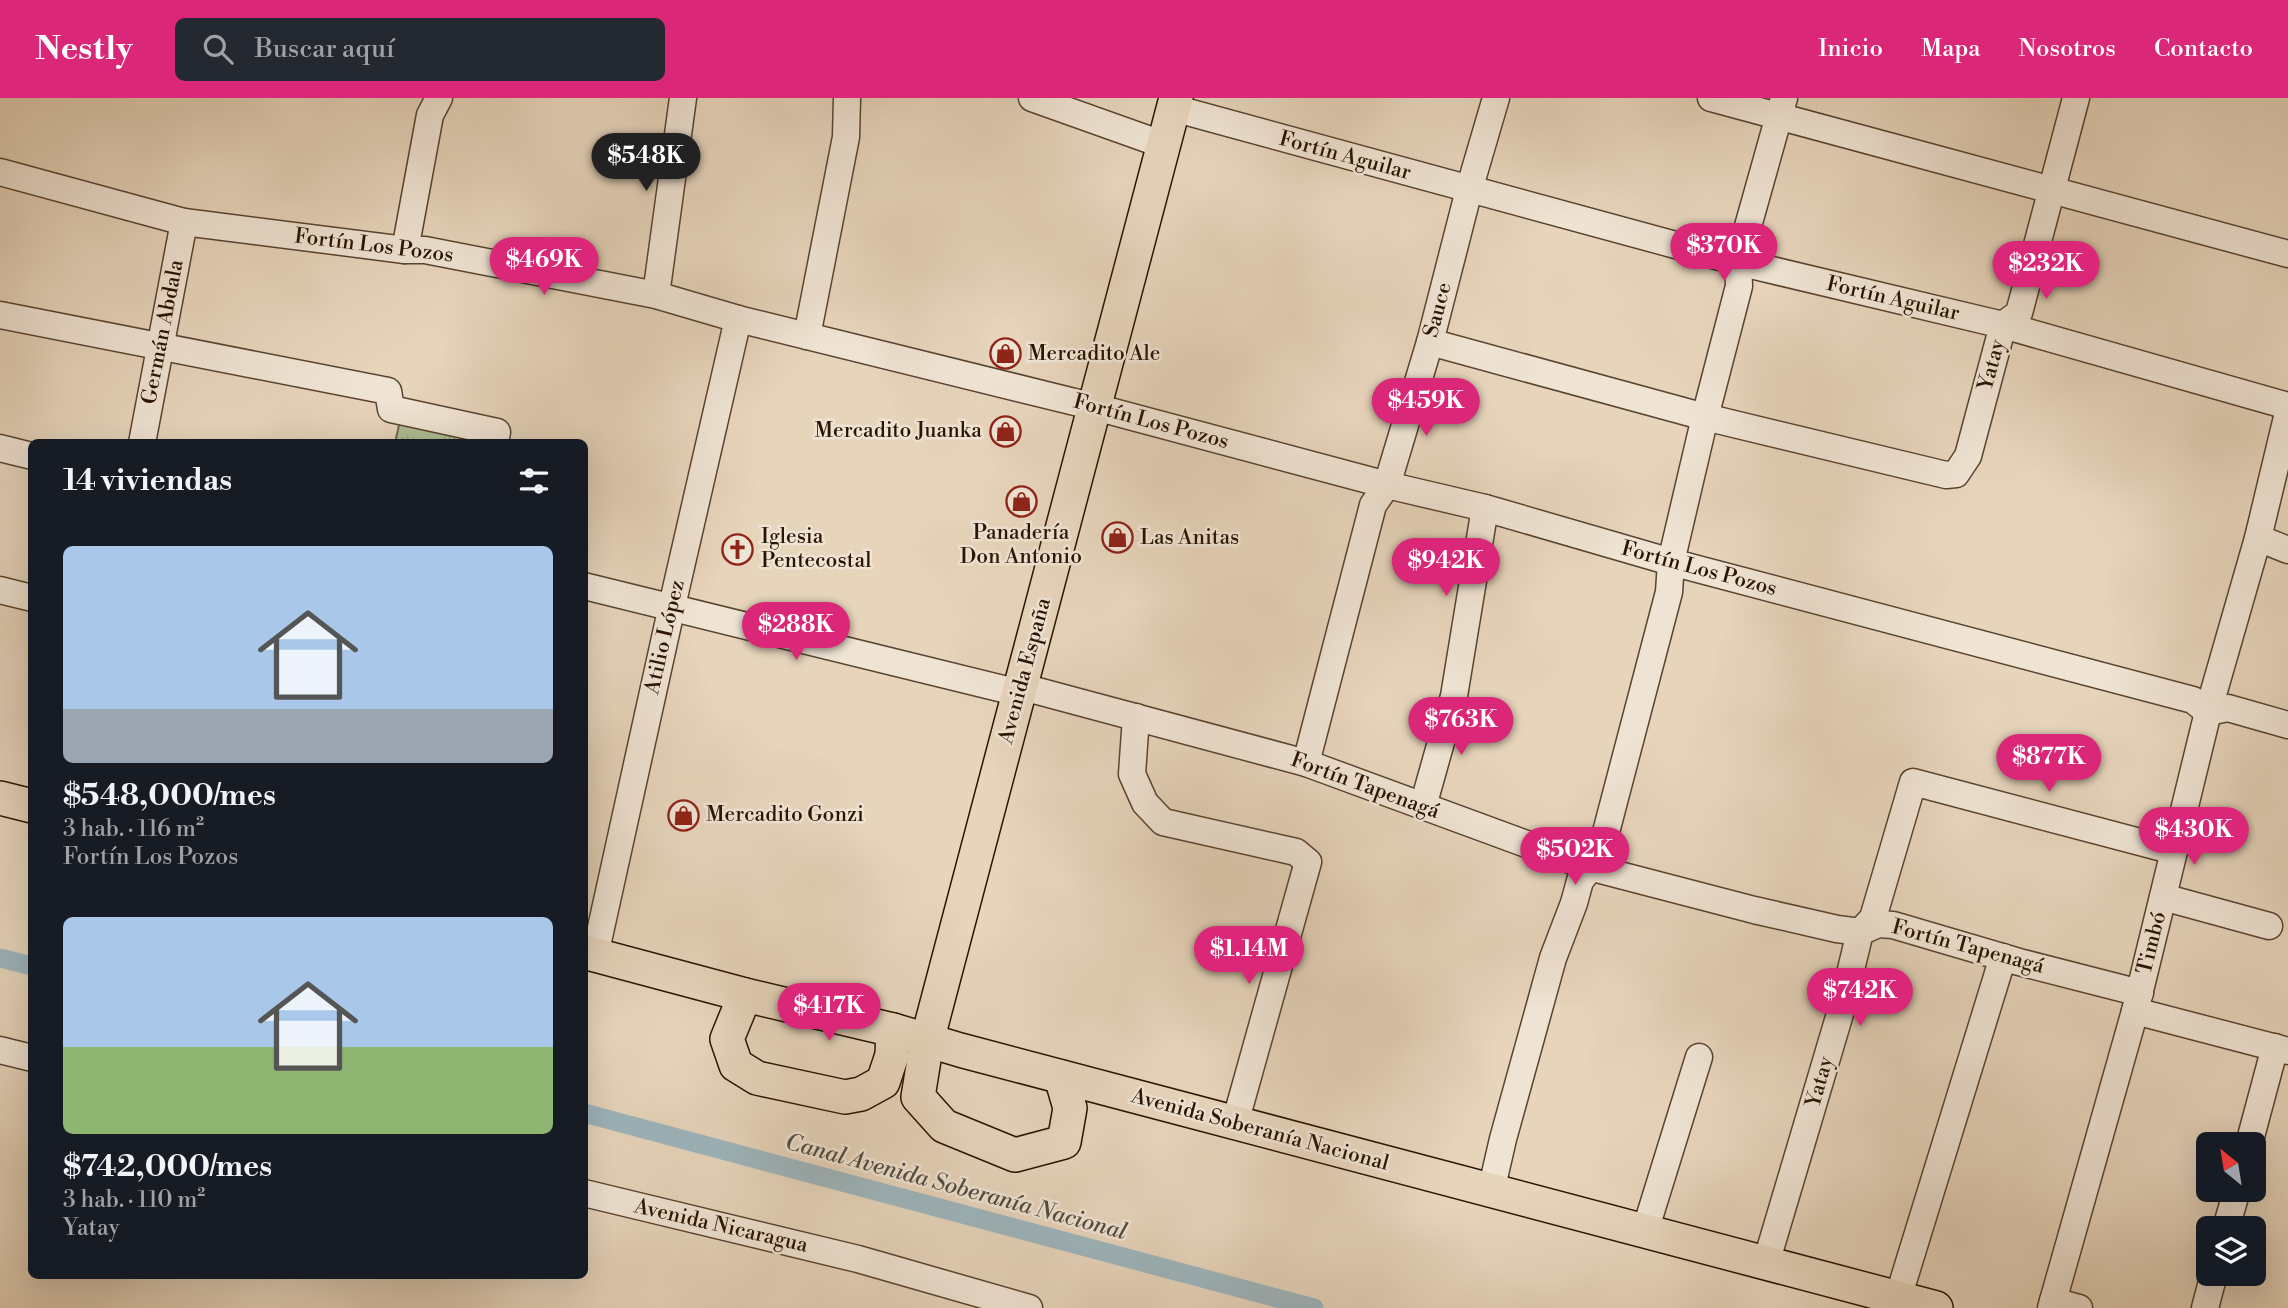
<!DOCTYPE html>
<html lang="es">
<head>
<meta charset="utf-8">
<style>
	:root { --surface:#171b24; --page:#242831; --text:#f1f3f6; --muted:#9ea1a6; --accent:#db2777 }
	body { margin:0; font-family:"Libre Bodoni",serif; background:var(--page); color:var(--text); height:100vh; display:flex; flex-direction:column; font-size:26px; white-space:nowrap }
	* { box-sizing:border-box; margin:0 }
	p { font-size:23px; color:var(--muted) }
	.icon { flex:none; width:38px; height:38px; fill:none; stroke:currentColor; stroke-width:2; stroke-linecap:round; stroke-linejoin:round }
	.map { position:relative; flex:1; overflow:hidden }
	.details { position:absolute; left:28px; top:341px; width:560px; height:840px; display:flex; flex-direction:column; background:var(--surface); border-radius:10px; box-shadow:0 7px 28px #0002 }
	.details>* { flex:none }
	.needle { width:46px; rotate:330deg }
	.buttons { position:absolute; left:2196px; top:1034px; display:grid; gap:14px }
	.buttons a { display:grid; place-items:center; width:70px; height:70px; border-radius:10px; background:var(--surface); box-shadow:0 7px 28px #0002; font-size:35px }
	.price { position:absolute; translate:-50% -60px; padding:0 16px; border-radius:24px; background:var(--accent); color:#fff; font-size:23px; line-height:46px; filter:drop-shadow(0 2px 4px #0008) }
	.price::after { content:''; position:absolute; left:50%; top:42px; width:21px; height:16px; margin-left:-10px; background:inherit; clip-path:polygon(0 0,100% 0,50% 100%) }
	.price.active { background:#222; color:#fff }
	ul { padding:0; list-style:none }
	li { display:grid; align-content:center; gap:14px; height:371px; padding:0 35px }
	li span { display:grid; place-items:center; height:217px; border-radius:10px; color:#555 }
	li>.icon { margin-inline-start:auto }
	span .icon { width:126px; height:126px; fill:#fffc; stroke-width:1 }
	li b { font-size:30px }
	h2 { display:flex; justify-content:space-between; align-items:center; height:84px; padding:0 35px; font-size:30px }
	header { display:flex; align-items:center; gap:42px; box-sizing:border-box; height:98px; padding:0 35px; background:var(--accent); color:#fff }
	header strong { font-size:33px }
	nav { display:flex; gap:38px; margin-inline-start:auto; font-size:24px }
	.search { width:490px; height:63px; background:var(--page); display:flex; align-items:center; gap:18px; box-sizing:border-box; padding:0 24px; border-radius:10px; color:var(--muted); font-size:26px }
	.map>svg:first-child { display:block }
	.park { fill:url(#park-tufts); stroke:#6c694a; stroke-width:2 }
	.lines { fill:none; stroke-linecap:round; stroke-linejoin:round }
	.canal { stroke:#9db5bd; stroke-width:19 }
	.minor-casing { stroke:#58442f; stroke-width:29 }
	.major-casing { stroke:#291400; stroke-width:36 }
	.minor { stroke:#efe3d3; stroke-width:26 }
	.major { stroke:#e6d4bb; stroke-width:33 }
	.labels { text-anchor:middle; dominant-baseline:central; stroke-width:5; stroke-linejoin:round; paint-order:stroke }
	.street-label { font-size:21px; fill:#291400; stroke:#efe3d3 }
	.poi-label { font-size:21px; fill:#291400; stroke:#efe3d3; text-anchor:start }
	.water-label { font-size:23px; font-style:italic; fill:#524c42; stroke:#efe3d3 }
</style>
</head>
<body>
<header>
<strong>Nestly</strong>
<div class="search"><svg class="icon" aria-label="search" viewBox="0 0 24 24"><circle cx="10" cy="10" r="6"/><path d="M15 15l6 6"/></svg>Buscar aquí</div>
<nav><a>Inicio</a><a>Mapa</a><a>Nosotros</a><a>Contacto</a></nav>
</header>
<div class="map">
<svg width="2288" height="1210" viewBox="0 0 2288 1210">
	<defs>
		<pattern id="park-tufts" width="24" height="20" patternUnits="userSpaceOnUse" patternTransform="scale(1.75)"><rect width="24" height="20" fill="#afbe95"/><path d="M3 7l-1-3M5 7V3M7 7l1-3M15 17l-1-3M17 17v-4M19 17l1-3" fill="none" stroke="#97a27f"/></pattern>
	</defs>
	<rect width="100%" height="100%" fill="#e6d4bb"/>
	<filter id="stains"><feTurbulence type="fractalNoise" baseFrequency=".00286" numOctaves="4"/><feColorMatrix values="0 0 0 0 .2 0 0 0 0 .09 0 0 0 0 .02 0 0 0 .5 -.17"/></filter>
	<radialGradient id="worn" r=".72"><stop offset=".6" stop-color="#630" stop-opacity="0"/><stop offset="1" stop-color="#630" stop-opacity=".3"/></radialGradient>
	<path class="park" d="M401,318L489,345H395Z"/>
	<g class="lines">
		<g class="canal">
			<path d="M0,860L32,868"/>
			<path d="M584,1015L1314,1210"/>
		</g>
		<defs>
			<g id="minor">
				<path d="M1032,0L1164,47"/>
				<path d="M1711,0L2288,156"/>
				<path d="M1173,10L1738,164L2003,227L2288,308"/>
				<path d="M0,74L184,124L405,152H425L656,197L738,221L1095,309L1387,387L1485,410L1671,464L2193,602L2208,614L2228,610L2288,627"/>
				<path d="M405,152L430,17L439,0"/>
				<path d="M656,197L683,0"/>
				<path d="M0,217L388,293L391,311L497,334L495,345"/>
				<path d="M807,238L846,39L847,0"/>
				<path d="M1430,244L1705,319L1946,377L1956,376L1968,358L2003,227L2019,215L2076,0"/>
				<path d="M142,345L184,124"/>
				<path d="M0,350L32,358"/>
				<path d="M2258,440L2288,452"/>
				<path d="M584,488L1019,595L1034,592L1306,665L1589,769L1754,812L1837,831L1860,834L1878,826L1893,827L2019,864L2140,895"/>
				<path d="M0,492L32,500"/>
				<path d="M1136,619L1132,676L1145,705L1163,724L1296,754L1308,764L1235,1025"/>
				<path d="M1306,665L1373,407L1387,387L1430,244L1469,92L1496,0"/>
				<path d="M1423,708L1454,598L1485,410"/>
				<path d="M2163,799L2269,828"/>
				<path d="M595,857L672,508L738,221"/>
				<path d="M2135,913L2288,953"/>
				<path d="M0,952L32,960"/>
				<path d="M2249,1046L2275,949"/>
				<path d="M1491,1093L1503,1041L1553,860L1574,805L1580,783L1600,757L1669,494L1671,464L1705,319L1739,188L1738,164L1784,0"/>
				<path d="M584,1095L858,1161L1029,1210"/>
				<path d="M2226,1130L2237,1092"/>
				<path d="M1645,1133L1699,959"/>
				<path d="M1766,1165L1842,909L1860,834L1873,820L1913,684L2174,753"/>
				<path d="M1898,1200L2003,859"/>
				<path d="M2053,1203L2079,1210"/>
				<path d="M2051,1210L2135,913L2208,614L2258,440L2288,315"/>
				<path d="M2205,1210L2214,1176"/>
			</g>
			<g id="major">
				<path d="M0,700L32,708"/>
				<path d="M584,854L745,897L893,932L960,952L1936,1210"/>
				<path d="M745,897L727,941L736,967L757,980L845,999L861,996L883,984L892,957L893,932"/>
				<path d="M1061,979L1070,1010L1064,1044L1015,1057L944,1028L918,999L927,943L1176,0"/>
			</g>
		</defs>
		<use href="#minor" class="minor-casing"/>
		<use href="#major" class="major-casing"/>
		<use href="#minor" class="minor"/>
		<use href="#major" class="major"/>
	</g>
	<defs>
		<symbol id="shop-ring" viewBox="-11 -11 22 22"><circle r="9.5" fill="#efe3d3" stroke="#8f2418" stroke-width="1.5"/><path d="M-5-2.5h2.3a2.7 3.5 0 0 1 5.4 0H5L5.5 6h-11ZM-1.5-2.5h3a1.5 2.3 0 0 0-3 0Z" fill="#8f2418"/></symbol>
		<symbol id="church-ring" viewBox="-11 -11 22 22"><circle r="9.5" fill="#efe3d3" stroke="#8f2418" stroke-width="1.5"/><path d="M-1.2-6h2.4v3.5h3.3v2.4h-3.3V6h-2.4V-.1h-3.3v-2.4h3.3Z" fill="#8f2418"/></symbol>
	</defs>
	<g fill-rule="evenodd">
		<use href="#shop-ring" x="988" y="238" width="35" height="35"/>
		<use href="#shop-ring" x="988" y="316" width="35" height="35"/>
		<use href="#shop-ring" x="1004" y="386" width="35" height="35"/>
		<use href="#shop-ring" x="1100" y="422" width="35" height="35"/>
		<use href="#church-ring" x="720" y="434" width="35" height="35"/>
		<use href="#shop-ring" x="666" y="700" width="35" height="35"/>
	</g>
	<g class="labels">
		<g class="street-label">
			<text transform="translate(1345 58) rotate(15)">Fortín Aguilar</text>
			<text transform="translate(374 148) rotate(7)">Fortín Los Pozos</text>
			<text transform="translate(1893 201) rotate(13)">Fortín Aguilar</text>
			<text transform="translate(1438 212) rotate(-75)">Sauce</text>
			<text transform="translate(163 234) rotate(-79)">Germán Abdala</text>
			<text transform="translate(1992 267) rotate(-75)">Yatay</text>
			<text transform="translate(1151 324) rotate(15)">Fortín Los Pozos</text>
			<text transform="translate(1699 471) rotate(15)">Fortín Los Pozos</text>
			<text transform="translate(665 539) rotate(-77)">Atilio López</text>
			<text transform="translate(1025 573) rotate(-75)">Avenida España</text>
			<text transform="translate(1365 688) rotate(20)">Fortín Tapenagá</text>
			<text transform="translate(2152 845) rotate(-76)">Timbó</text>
			<text transform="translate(1968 849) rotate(15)">Fortín Tapenagá</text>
			<text transform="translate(1820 984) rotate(-74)">Yatay</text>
			<text transform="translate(1260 1032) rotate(15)">Avenida Soberanía Nacional</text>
			<text transform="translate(721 1128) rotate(13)">Avenida Nicaragua</text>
		</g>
		<g class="poi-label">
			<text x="1028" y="256">Mercadito Ale</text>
			<text x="982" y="333" text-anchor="end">Mercadito Juanka</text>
			<text x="1021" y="435" text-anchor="middle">Panadería<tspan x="1021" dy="24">Don Antonio</tspan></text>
			<text x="761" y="439">Iglesia<tspan x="761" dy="24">Pentecostal</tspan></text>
			<text x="1140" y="440">Las Anitas</text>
			<text x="706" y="717">Mercadito Gonzi</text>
		</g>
		<g class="water-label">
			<text transform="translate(956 1089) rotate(15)">Canal Avenida Soberanía Nacional</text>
		</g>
	</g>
	<rect width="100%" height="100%" filter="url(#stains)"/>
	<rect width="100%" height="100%" fill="url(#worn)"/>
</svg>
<div class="buttons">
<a><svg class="needle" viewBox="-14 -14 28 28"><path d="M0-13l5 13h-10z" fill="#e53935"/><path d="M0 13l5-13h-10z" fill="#9ea1a6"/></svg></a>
<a><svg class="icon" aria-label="layers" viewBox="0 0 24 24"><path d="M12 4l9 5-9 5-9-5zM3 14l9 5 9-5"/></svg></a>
</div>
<b class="price active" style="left:646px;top:95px">$548K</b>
<b class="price" style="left:1724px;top:185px">$370K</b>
<b class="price" style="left:544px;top:199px">$469K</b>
<b class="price" style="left:2046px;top:203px">$232K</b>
<b class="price" style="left:1426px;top:340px">$459K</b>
<b class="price" style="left:1446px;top:500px">$942K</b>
<b class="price" style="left:796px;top:564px">$288K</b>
<b class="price" style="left:1461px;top:659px">$763K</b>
<b class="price" style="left:2049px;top:696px">$877K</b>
<b class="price" style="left:2194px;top:769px">$430K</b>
<b class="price" style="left:1575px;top:789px">$502K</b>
<b class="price" style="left:1249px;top:888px">$1.14M</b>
<b class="price" style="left:1860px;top:930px">$742K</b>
<b class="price" style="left:829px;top:945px">$417K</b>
<section class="details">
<h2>14 viviendas<svg class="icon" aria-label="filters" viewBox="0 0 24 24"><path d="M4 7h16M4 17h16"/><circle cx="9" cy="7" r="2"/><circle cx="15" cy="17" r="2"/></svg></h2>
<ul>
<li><span style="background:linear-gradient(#a9c7e8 75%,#9aa5b1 0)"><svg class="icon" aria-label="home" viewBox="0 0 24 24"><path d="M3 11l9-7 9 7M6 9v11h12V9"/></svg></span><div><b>$548,000/mes</b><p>3 hab. · 116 m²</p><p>Fortín Los Pozos</p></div></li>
<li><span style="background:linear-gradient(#a9c7e8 60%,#8fb573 0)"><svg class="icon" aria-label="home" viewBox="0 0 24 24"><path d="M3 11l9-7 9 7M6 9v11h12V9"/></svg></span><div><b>$742,000/mes</b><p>3 hab. · 110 m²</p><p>Yatay</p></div></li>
</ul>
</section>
</div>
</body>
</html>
